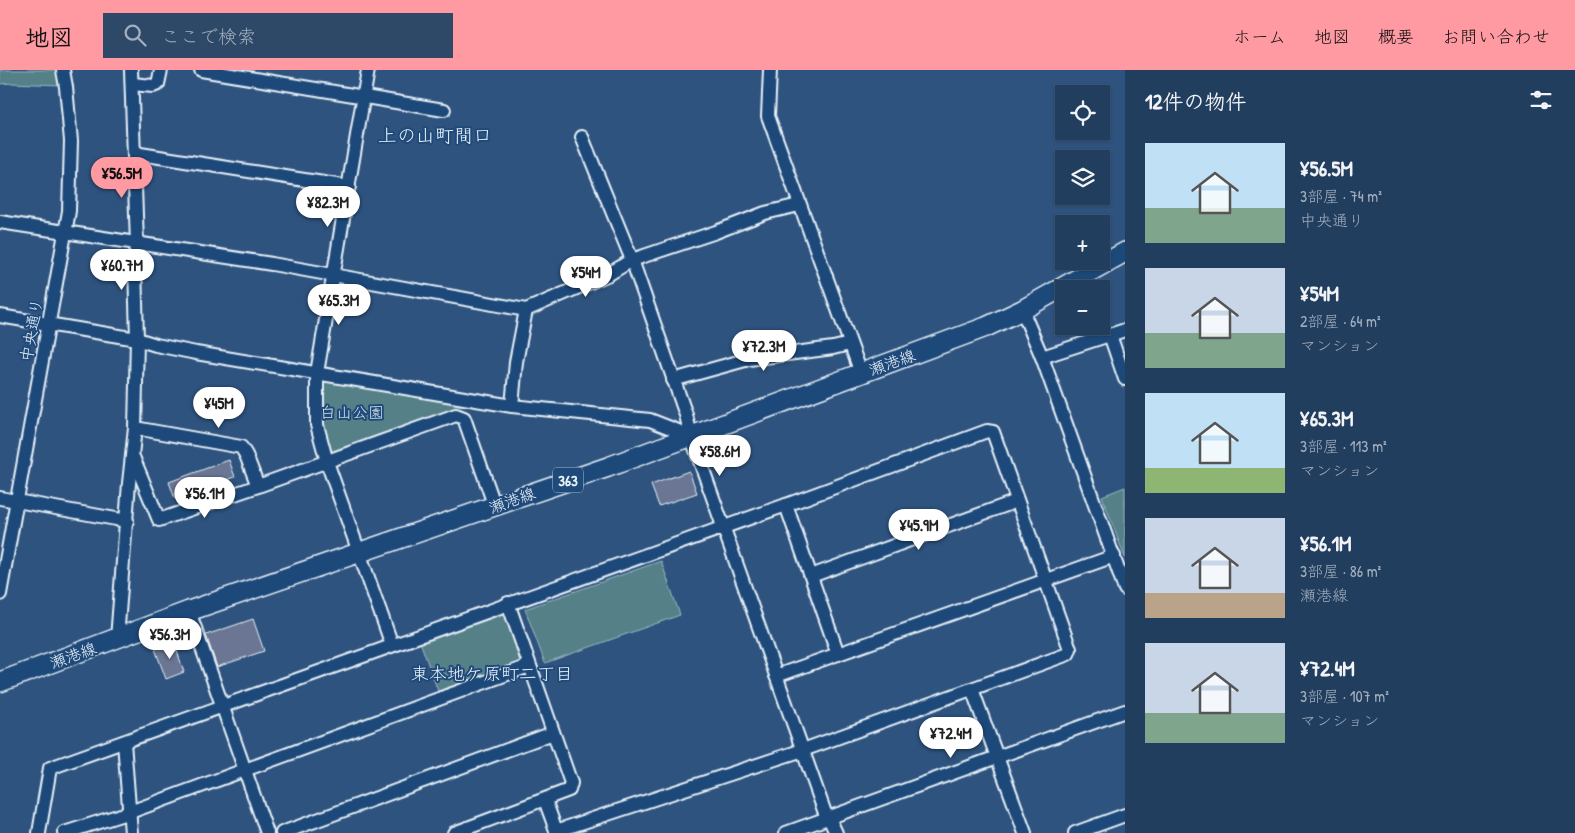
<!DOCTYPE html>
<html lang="ja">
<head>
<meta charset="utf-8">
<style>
	:root { --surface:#223e5f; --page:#2e4968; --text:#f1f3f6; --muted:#a2aebd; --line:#3f5774; --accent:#ff9aa2 }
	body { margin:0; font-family:"Patrick Hand","Klee One",sans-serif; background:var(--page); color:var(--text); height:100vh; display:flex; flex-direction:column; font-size:19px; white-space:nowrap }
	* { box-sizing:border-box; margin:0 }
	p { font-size:16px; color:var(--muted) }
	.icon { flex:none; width:28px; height:28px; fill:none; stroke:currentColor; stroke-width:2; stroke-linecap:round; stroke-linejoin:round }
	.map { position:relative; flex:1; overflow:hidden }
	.details { display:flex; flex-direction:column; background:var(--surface); width:450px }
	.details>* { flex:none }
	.buttons { position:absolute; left:1055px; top:15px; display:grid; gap:10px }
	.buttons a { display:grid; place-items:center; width:55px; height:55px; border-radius:0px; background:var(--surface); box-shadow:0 1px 4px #0004,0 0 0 1px var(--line); font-size:25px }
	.price { position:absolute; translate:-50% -42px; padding:0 11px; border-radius:18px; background:#fff; color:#222; font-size:16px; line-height:32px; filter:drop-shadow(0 1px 2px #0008) }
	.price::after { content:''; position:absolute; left:50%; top:30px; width:15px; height:11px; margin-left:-8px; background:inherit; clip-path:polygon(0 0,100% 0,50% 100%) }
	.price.selected { background:var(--accent); color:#111 }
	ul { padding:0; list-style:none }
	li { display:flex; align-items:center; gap:15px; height:125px; padding:0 20px }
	li span { display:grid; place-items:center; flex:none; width:140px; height:100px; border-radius:0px; color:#555 }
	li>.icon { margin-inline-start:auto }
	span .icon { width:60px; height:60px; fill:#fffc; stroke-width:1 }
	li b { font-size:21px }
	h2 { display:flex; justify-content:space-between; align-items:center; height:60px; padding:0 20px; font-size:21px }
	header { display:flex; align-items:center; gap:30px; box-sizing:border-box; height:70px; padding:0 25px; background:var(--accent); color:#111 }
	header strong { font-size:24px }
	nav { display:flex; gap:28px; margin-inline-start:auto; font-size:18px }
	.search { width:350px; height:45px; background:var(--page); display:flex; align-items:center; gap:12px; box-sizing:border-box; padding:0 18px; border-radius:0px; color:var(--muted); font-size:19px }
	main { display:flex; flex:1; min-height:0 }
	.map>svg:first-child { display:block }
	.green { fill:#548088; stroke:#9eb8c0 }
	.building { fill:#6b7693; stroke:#e8f1f8 }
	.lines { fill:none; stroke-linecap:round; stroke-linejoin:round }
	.minor-casing { stroke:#e8f1f8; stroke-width:16 }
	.highway-casing { stroke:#e8f1f8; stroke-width:22 }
	.minor { stroke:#1f4a7a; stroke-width:12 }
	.highway { stroke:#1f4a7a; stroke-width:19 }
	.labels { text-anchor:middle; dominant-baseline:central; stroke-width:4; stroke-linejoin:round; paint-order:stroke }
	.shield { fill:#1f4a7a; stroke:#acbfd2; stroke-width:1 }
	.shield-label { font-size:15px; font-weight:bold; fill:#e8f1f8 }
	.street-label { font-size:16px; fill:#e8f1f8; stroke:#1f4a7a }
	.park-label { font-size:16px; fill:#d2e0e7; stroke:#1f4a7a }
	.neighbourhood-label { font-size:18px; fill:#e8f1f8; stroke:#1f4a7a }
	.quarter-label { font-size:19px; fill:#e8f1f8; stroke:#1f4a7a }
</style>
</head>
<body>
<header>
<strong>地図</strong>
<div class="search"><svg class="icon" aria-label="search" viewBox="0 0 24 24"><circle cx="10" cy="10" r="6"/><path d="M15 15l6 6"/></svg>ここで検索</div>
<nav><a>ホーム</a><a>地図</a><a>概要</a><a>お問い合わせ</a></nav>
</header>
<main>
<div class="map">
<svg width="1125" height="763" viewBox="0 0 1125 763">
	<rect width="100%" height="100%" fill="#2e537f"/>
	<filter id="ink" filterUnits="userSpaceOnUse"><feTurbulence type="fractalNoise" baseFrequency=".02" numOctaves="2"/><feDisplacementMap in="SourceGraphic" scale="10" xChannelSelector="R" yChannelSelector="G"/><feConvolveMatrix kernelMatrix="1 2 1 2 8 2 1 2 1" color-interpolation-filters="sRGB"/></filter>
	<g filter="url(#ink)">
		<g class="green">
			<path d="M0,0H56L60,15L12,13L0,14Z"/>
			<path d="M320,307L465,334L332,381L322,354Z"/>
			<path d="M1125,417V488L1102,426Z"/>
			<path d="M661,491L680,545L545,593L525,539Z"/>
			<path d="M504,542L520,592L438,621L419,569Z"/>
		</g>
		<g class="building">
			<path d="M229,390L235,407L175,429L169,412Z"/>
			<path d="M689,401L697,423L659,436L651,415Z"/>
			<path d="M253,549L264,581L217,597L206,565Z"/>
			<path d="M174,572L184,602L166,609L155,579Z"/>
		</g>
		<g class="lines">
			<defs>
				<g id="minor">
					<path d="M201,0L444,40"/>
					<path d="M368,0L317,303V355L327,392L392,575"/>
					<path d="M770,0L768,46L861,303"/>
					<path d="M132,14L153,16L158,14L161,0"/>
					<path d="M582,67L632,190L686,345L691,366L825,743L829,748L836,763"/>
					<path d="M134,83L349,117"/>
					<path d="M0,152L272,194L526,240L609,204L632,190L716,162L765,143L799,135"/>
					<path d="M1022,240L1042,287L1125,519"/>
					<path d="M0,246L137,269L156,275L196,283L512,336L650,350L691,366"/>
					<path d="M1110,265L1125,309"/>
					<path d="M1042,287L1125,260"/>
					<path d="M673,310L749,289L833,278L850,274"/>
					<path d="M512,336L516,292L526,240"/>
					<path d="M135,358L241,377L246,385L258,416"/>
					<path d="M133,387L159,450L258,416L456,345L464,348L495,437"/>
					<path d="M0,428L127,451"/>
					<path d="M786,435L838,584"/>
					<path d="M811,506L1017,431"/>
					<path d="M0,524L69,141L71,71L66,17L63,0"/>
					<path d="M189,541L267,763"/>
					<path d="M117,569L129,413L135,358L137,269L135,195L137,174L131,0"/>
					<path d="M776,606L1114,486"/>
					<path d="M972,619L1025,763"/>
					<path d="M124,672L131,763"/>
					<path d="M545,730L557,763"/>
					<path d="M39,763L50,698L786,435L987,361L993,362L1070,579L1068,584L803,680L556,761"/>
					<path d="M64,763L130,742L529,596"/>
					<path d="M282,763L553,663"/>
					<path d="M454,763L569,720L571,713L508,533"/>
					<path d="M786,763L1125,641"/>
					<path d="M1075,763L1125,745"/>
				</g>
				<path id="highway" d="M0,612L189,541L608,397L986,257L1022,240L1125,182"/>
			</defs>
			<use href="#minor" class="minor-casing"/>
			<use href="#highway" class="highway-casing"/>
			<use href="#minor" class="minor"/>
			<use href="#highway" class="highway"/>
		</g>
	</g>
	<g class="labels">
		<rect class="shield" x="553" y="397.5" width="30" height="25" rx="4"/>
		<g class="shield-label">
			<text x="568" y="410">363</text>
		</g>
		<g class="street-label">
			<text transform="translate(31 260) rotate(-80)">中央通り</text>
			<text transform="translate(892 292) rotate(-20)">瀬港線</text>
			<text transform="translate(512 430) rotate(-20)">瀬港線</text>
			<text transform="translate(73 585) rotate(-20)">瀬港線</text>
		</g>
		<g class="park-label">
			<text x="352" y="342">白山公園</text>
		</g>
		<g class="neighbourhood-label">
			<text x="492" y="603">東本地ケ原町二丁目</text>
		</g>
		<g class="quarter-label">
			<text x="435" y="65">上の山町間口</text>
		</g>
	</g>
</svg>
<div class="buttons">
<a><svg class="icon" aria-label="locate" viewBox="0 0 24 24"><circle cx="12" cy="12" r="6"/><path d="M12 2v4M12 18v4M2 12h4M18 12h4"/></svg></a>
<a><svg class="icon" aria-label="layers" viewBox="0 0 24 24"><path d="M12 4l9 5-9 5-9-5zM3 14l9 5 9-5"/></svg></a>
<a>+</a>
<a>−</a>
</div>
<b class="price selected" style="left:122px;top:129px">¥56.5M</b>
<b class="price" style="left:328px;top:158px">¥82.3M</b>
<b class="price" style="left:122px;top:221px">¥60.7M</b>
<b class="price" style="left:586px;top:228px">¥54M</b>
<b class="price" style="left:339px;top:256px">¥65.3M</b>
<b class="price" style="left:764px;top:302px">¥72.3M</b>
<b class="price" style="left:219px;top:359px">¥45M</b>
<b class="price" style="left:720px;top:407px">¥58.6M</b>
<b class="price" style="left:205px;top:449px">¥56.1M</b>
<b class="price" style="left:919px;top:481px">¥45.9M</b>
<b class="price" style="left:170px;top:590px">¥56.3M</b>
<b class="price" style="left:951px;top:689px">¥72.4M</b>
</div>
<section class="details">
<h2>12件の物件<svg class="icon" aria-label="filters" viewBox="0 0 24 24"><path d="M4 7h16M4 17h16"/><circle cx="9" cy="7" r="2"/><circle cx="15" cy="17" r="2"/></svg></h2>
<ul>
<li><span style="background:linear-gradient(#bfe0f5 65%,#7fa58c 0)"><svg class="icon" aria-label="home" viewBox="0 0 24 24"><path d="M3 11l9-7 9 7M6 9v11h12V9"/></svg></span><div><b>¥56.5M</b><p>3部屋 · 74 m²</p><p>中央通り</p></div></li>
<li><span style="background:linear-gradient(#c9d6e8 65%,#7fa58c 0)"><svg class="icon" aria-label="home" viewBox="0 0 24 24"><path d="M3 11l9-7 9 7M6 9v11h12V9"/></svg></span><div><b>¥54M</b><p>2部屋 · 64 m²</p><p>マンション</p></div></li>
<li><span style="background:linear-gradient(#bfe0f5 75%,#8fb573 0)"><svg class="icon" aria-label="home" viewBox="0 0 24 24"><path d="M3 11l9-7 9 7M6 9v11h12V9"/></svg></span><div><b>¥65.3M</b><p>3部屋 · 113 m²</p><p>マンション</p></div></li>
<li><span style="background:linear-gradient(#c9d6e8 75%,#b9a48a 0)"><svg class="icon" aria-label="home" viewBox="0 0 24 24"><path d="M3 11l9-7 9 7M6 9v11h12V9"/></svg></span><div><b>¥56.1M</b><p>3部屋 · 86 m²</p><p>瀬港線</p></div></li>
<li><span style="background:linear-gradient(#c9d6e8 70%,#7fa58c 0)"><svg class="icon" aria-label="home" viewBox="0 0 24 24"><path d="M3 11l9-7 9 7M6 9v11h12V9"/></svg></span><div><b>¥72.4M</b><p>3部屋 · 107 m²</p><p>マンション</p></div></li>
</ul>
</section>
</main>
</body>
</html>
